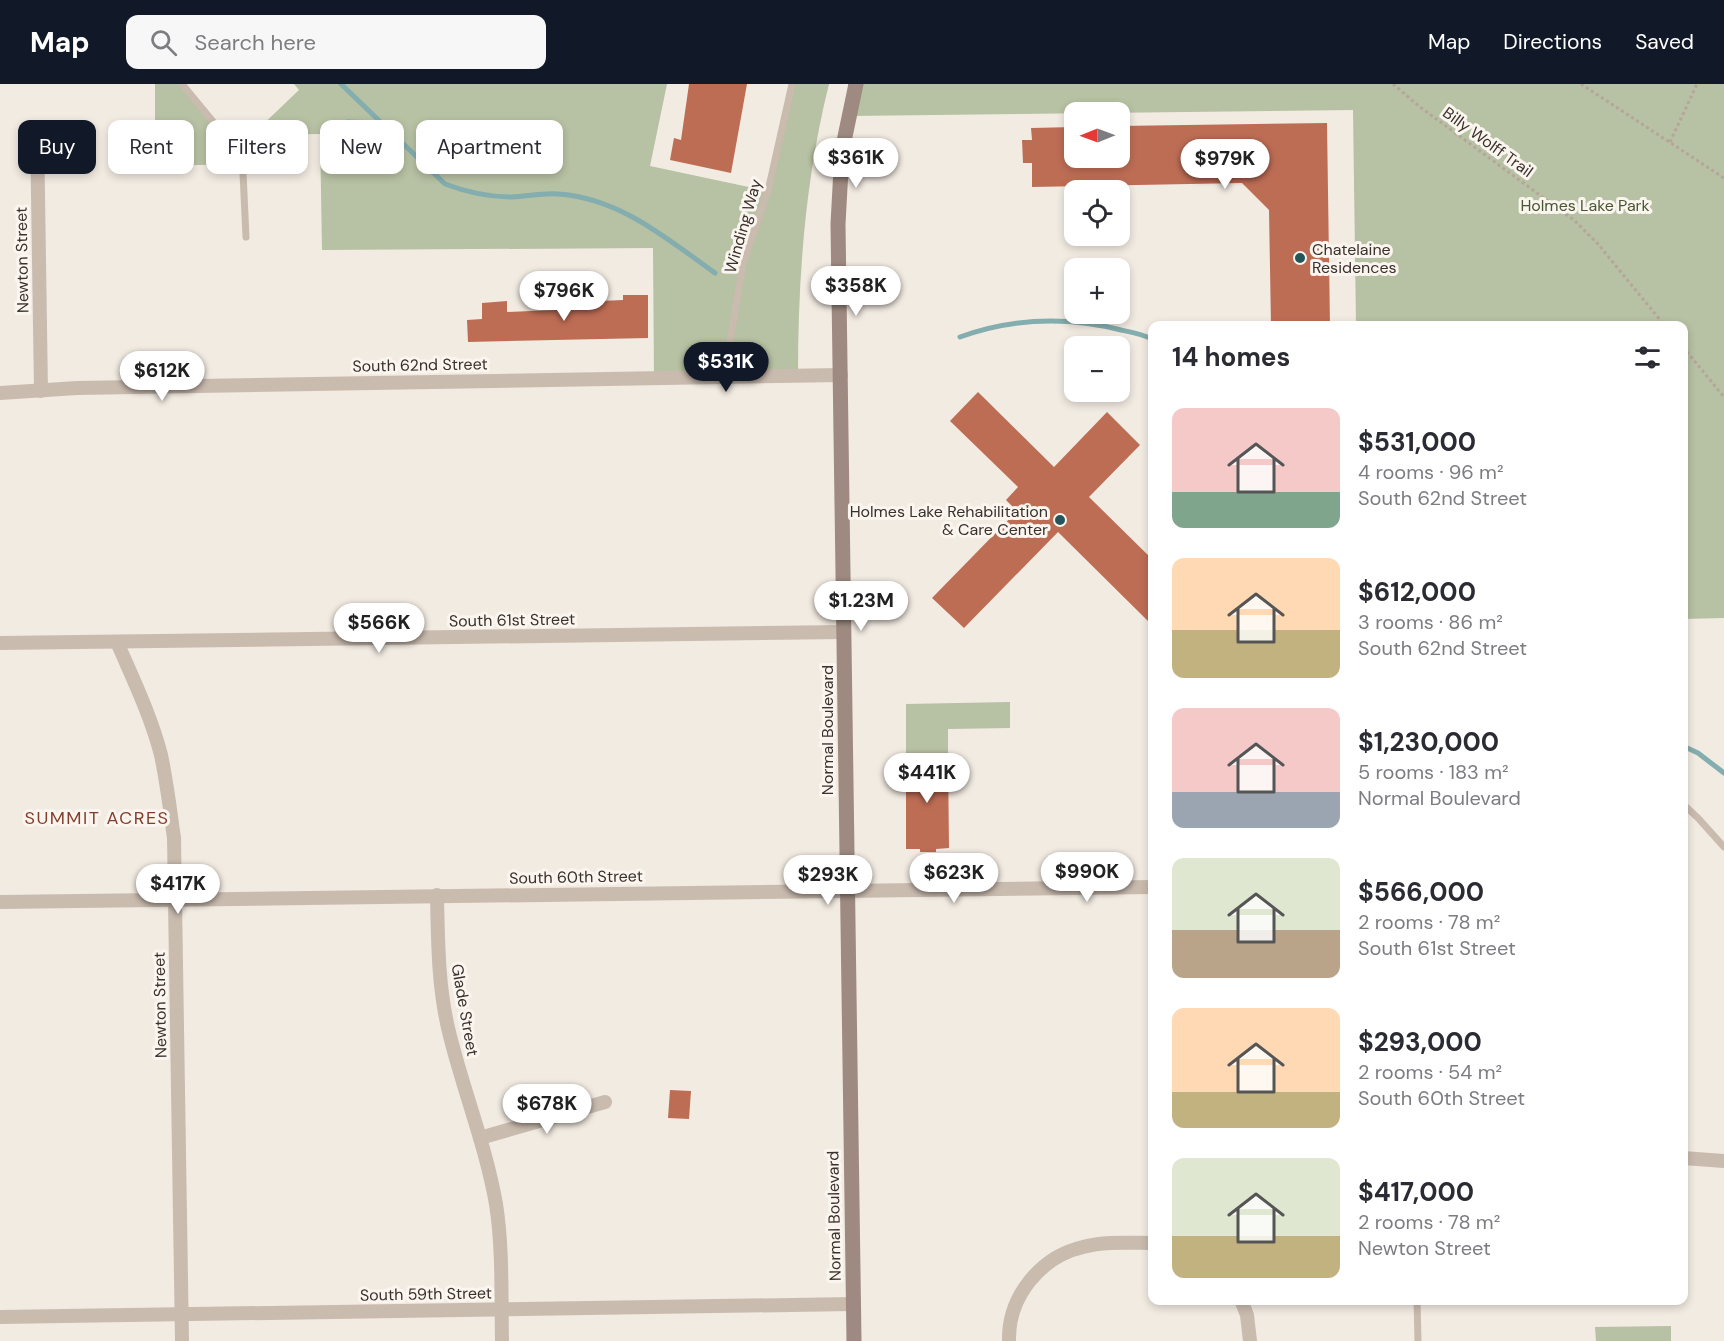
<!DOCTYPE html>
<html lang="en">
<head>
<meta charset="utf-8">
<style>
	:root { --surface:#fff; --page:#f7f7f7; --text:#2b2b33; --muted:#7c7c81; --accent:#111827 }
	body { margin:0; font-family:"DM Sans",sans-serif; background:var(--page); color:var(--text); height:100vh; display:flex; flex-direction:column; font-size:22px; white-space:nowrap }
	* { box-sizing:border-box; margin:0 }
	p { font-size:20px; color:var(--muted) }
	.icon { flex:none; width:33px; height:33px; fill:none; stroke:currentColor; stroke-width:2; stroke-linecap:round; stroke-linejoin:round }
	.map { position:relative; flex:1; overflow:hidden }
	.drawer { position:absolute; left:1148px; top:237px; width:540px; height:984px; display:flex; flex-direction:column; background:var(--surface); border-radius:12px; box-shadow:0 3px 9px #0003 }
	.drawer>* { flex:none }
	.top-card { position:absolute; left:18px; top:36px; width:570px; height:54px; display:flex; gap:12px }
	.needle { width:39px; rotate:269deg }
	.controls { position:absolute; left:1064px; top:18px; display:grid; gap:12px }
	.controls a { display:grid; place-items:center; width:66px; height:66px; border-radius:12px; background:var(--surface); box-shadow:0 3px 9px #0003; font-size:30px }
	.price { position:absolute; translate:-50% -51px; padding:0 14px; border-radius:21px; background:#fff; color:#222; font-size:20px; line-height:39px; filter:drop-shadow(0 2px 3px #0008) }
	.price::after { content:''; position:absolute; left:50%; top:36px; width:18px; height:14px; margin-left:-9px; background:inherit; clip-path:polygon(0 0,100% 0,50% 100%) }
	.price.on { background:var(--accent); color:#fff }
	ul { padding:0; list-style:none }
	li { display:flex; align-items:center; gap:18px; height:150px; padding:0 24px }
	li span { display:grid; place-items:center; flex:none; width:168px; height:120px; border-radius:12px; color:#555 }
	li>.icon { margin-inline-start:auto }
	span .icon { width:72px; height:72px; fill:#fffc; stroke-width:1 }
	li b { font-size:26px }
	h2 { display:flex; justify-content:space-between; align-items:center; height:72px; padding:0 24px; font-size:26px }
	.chip { padding:0 21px; border-radius:12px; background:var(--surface); box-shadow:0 3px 9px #0003; font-size:21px; line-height:54px }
	.chip.on { background:var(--accent); color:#fff }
	header { display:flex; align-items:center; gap:36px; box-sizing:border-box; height:84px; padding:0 30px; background:var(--accent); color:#fff }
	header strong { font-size:28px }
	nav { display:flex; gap:33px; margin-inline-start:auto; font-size:21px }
	.search { width:420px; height:54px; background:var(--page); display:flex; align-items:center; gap:15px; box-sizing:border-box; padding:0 21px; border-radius:12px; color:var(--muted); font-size:22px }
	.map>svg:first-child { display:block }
	.green { fill:#b7c1a3 }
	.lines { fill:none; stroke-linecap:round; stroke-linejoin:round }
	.stream { stroke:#83adae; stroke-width:5 }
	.building { fill:#be6d55 }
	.path { stroke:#b6a599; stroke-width:3; stroke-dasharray:3 3; stroke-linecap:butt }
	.lane { stroke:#cabbaf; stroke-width:7 }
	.street { stroke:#cabbaf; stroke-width:14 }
	.secondary { stroke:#9e8a80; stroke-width:15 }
	.poi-dot { fill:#245659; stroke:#faf5ef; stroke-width:2 }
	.labels { text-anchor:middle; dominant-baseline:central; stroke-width:6; stroke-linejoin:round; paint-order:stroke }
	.street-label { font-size:16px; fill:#3a302c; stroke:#faf5ef }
	.park-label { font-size:16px; fill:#495632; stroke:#faf5ef }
	.poi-label { font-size:16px; fill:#3a302c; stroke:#faf5ef; text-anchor:start }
	.neighbourhood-label { font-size:18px; letter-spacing:1.5px; fill:#833e2b; stroke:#faf5ef }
</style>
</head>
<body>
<header>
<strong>Map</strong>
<div class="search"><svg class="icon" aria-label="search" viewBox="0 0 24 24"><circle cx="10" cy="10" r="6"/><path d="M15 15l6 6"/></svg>Search here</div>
<nav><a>Map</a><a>Directions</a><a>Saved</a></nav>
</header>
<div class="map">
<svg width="1724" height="1257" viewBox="0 0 1724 1257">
	<rect width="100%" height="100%" fill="#f2ebe2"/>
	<g class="green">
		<path d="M155,0H182L224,50L242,80L155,82Z"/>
		<path d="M294,0H667L650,82L767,107L792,0H829C805,96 798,193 798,292L654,295L653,164L322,166L320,50L252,51L299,6Z"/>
		<path d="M848,0H1724V534L1683,535V242L1356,241L1353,26L849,32Z"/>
		<path d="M1010,618V644L948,645V674L920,672L919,675H906V620Z"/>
		<path d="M1671,1242V1257H1596L1595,1243Z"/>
	</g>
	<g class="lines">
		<g class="stream">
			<path d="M341,0L445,100C466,108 490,113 512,113C528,112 543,109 558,110C620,114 667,155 715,189"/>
			<path d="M347,38L381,39"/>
			<path d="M960,253C1013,234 1066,232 1121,246C1131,248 1142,250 1152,255"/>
			<path d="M1683,662L1698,669L1724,689"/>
		</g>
	</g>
	<g class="building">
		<path d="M689,0H747L731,89L670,76L674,54L681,56Z"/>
		<path d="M1327,39L1330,242H1271L1269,126L1242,99L1032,103V79H1023L1022,56H1032L1031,44L1074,43V74H1119V42Z"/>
		<path d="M623,211H648V254L468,258L467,236L482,235V219L507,217V228L578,225V218L623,216Z"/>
		<path d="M978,308L1054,383L1107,328L1140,361L1089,413L1152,475V541L1058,448L964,544L932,514L1017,427L1006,416L1018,403L950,337Z"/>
		<path d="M920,672L948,674L949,764L936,765V768H920V765H906V675H919Z"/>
		<path d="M670,1006L691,1007L689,1035L668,1034Z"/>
	</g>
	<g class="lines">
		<g class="path">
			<path d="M1393,0L1420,23L1575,137L1598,160L1665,242"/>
			<path d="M1581,0L1724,94"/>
			<path d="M1670,58L1697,0"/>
			<path d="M1683,263L1724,313"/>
		</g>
		<g class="lane">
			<path d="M182,0L239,69L243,89L246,153"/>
			<path d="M724,294L743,179L768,107L792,0"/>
			<path d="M1683,720L1698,734L1724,763"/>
			<path d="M1417,1216L1418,1257"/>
		</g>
		<g class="street">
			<path d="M37,45L41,307"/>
			<path d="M0,309L77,304L841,291"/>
			<path d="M117,558C133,595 151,632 161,671C167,699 170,726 174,754L182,1257"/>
			<path d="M0,559L844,548"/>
			<path d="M437,811C438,859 438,906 450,952C464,1008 486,1063 496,1120C503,1165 501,1212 502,1257"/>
			<path d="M0,818L1152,803"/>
			<path d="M480,1054L605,1018"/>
			<path d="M1683,1074L1724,1077"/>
			<path d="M1241,1216L1247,1231L1250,1257"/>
			<path d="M0,1233L853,1220"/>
			<path d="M1009,1257C1008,1213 1040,1173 1083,1163C1105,1157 1130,1159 1152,1159"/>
		</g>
		<path class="secondary" d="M854,1257L838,140L842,67L856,0"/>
	</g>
	<g class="poi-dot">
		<circle cx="1300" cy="174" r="6"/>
		<circle cx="1060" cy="436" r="6"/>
	</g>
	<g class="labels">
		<g class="street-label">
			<text transform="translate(1488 58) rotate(36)">Billy Wolff Trail</text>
			<text transform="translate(743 142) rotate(-74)">Winding Way</text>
			<text transform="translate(22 176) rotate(-91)">Newton Street</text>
			<text transform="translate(420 281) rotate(-1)">South 62nd Street</text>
			<text transform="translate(512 536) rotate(-1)">South 61st Street</text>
			<text transform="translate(827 646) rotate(-90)">Normal Boulevard</text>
			<text transform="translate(576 793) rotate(-1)">South 60th Street</text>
			<text transform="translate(160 921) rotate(-91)">Newton Street</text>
			<text transform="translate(465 926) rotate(80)">Glade Street</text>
			<text transform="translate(834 1132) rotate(-91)">Normal Boulevard</text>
			<text transform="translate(426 1210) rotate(-1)">South 59th Street</text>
		</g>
		<g class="park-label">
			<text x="1585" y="121">Holmes Lake Park</text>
		</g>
		<g class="poi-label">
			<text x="1312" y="165">Chatelaine<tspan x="1312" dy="18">Residences</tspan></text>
			<text x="1048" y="427" text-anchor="end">Holmes Lake Rehabilitation<tspan x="1048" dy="18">&amp; Care Center</tspan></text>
		</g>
		<g class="neighbourhood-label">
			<text x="97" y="734">SUMMIT ACRES</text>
		</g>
	</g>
</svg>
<div class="controls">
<a><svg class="needle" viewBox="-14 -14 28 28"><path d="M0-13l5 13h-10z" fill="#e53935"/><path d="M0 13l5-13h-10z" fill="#7c7c81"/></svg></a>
<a><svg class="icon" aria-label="locate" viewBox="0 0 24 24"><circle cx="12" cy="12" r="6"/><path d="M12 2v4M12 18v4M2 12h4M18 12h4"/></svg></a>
<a>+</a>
<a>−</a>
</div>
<b class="price" style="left:856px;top:105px">$361K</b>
<b class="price" style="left:1225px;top:106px">$979K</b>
<b class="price" style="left:856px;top:233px">$358K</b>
<b class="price" style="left:564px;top:238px">$796K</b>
<b class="price on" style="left:726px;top:309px">$531K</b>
<b class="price" style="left:162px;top:318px">$612K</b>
<b class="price" style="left:861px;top:548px">$1.23M</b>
<b class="price" style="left:379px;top:570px">$566K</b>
<b class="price" style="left:927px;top:720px">$441K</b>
<b class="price" style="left:1087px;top:819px">$990K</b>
<b class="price" style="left:954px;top:820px">$623K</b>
<b class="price" style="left:828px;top:822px">$293K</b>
<b class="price" style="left:178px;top:831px">$417K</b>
<b class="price" style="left:547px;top:1051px">$678K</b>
<div class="top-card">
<a class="chip on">Buy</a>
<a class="chip">Rent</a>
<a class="chip">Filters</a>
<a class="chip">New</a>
<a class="chip">Apartment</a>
</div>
<section class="drawer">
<h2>14 homes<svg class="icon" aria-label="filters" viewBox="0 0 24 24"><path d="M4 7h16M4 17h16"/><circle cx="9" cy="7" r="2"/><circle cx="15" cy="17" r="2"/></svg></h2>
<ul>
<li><span style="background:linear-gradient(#f6c9c9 70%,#7fa58c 0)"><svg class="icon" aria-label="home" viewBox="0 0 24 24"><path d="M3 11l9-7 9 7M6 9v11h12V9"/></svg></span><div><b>$531,000</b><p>4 rooms · 96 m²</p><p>South 62nd Street</p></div></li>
<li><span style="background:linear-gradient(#ffd9b3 60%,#c2b280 0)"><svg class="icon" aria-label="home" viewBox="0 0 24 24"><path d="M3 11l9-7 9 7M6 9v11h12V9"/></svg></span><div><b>$612,000</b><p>3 rooms · 86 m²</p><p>South 62nd Street</p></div></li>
<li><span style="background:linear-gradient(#f6c9c9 70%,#9aa5b1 0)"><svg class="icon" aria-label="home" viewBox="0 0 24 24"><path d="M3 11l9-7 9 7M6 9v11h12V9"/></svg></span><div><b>$1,230,000</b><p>5 rooms · 183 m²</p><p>Normal Boulevard</p></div></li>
<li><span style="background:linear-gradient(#dfe7d0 60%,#b9a48a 0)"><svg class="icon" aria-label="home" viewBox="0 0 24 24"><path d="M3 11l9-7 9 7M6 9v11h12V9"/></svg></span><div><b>$566,000</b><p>2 rooms · 78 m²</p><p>South 61st Street</p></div></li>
<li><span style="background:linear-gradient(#ffd9b3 70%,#c2b280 0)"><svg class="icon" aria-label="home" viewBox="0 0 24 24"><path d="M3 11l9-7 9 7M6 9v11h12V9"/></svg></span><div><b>$293,000</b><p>2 rooms · 54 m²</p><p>South 60th Street</p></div></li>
<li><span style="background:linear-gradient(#dfe7d0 65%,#c2b280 0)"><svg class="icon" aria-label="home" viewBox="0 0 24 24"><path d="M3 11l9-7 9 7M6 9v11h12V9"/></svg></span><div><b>$417,000</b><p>2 rooms · 78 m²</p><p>Newton Street</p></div></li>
</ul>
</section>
</div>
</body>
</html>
